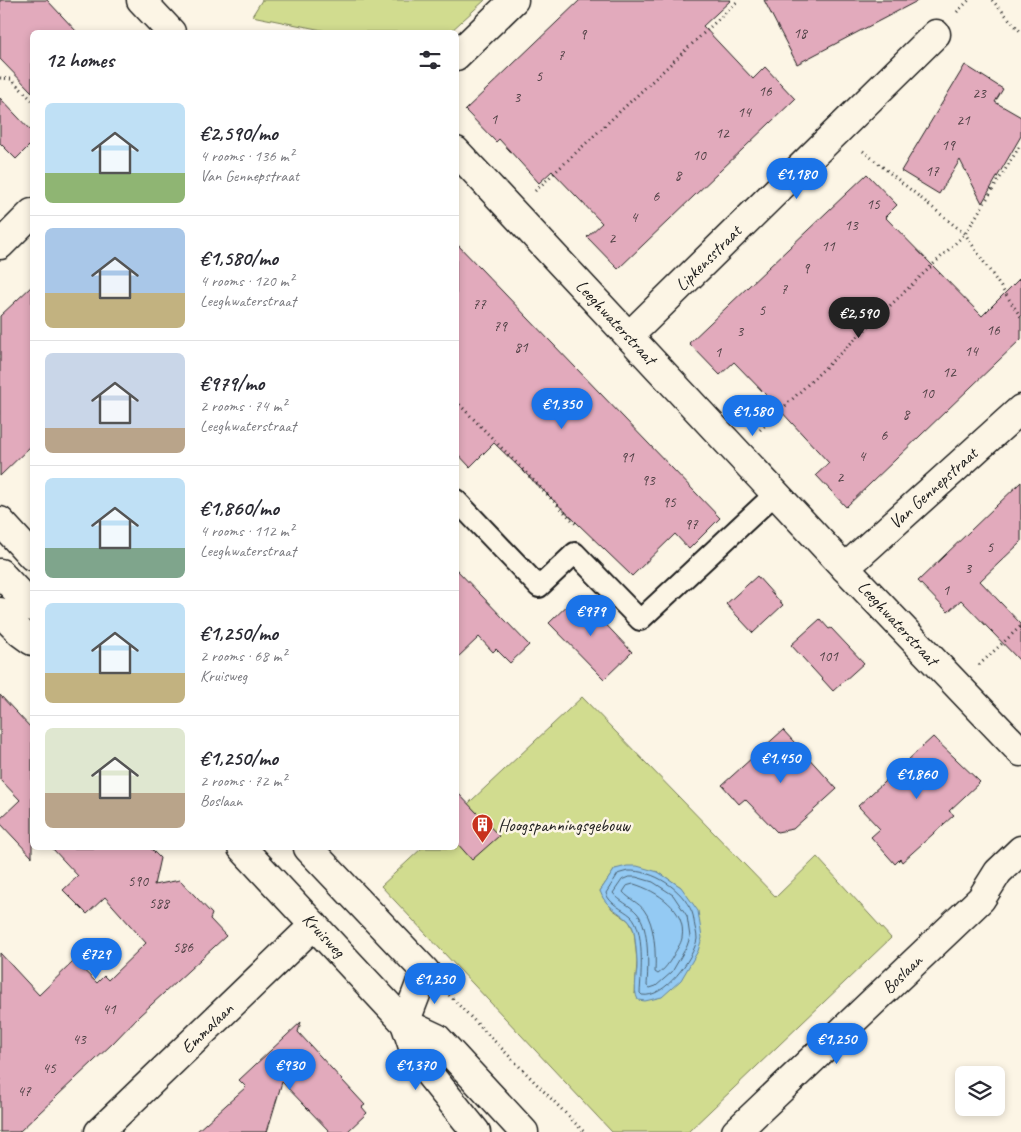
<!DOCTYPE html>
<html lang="en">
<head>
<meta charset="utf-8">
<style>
	:root { --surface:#fff; --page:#f2f2f3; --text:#2b2b33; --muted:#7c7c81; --line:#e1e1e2; --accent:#1a73e8 }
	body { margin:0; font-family:Caveat,sans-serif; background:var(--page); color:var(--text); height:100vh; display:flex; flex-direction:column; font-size:19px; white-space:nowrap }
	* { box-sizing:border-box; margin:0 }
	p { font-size:16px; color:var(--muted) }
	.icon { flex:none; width:28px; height:28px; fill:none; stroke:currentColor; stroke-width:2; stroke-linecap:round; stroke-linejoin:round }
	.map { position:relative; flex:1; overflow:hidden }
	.panel { position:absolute; left:30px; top:30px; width:429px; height:820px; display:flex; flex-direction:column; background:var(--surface); border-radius:8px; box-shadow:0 2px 8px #0003 }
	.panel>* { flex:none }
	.controls { position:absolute; left:955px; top:1066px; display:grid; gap:10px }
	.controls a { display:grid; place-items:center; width:50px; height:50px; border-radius:8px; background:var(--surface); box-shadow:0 2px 8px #0003; font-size:25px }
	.price { position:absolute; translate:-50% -42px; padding:0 11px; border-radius:18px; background:var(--accent); color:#fff; font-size:16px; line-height:32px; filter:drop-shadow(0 1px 2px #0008) }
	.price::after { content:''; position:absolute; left:50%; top:30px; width:15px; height:11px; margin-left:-8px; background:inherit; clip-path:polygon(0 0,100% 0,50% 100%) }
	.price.selected { background:#222; color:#fff }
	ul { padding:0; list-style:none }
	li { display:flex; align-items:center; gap:15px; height:125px; padding:0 15px }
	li+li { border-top:1px solid var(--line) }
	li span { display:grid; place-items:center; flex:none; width:140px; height:100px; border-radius:8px; color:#555 }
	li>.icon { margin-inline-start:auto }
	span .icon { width:60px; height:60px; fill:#fffc; stroke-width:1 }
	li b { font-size:21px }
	h2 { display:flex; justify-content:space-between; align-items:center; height:60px; padding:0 15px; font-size:21px }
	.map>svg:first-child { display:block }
	.green { fill:#d1dc8f; stroke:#767c56; fill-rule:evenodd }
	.water { fill:#94caf3; stroke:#64849d }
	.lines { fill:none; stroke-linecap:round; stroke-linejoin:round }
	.shore { stroke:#4c6272; stroke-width:1 }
	.building { fill:#e2aabc; stroke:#1c1c1c }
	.lane-casing { stroke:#1c1c1c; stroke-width:24 }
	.street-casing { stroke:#1c1c1c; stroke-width:31 }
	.secondary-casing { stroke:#1c1c1c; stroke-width:31 }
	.path { stroke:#1c1c1c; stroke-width:3; stroke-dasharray:1 4; stroke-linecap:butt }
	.lane { stroke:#fcf5e5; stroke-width:20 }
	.street { stroke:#fcf5e5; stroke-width:28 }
	.secondary { stroke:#fcf5e5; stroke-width:28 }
	.labels { text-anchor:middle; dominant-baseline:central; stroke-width:5; stroke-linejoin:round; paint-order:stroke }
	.number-label { font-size:15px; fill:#4e4044 }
	.street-label { font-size:18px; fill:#1c1c1c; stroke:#fcf5e5 }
	.poi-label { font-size:18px; fill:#1c1c1c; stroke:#fcf5e5; text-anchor:start }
</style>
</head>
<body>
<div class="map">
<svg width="1021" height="1132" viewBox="0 0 1021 1132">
	<rect width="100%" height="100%" fill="#fcf5e5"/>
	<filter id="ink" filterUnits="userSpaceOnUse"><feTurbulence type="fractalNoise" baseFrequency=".02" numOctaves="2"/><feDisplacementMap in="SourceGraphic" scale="10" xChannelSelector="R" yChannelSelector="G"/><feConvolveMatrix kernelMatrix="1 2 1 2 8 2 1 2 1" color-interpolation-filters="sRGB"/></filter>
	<g filter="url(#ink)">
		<g class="green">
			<path d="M262,0H485L450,32H332L252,16Z"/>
			<path d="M582,697L776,897L817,857L891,938L688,1132H612L381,886L422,848H456V815ZM615,869L658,872L681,887L635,994L637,961L634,931L629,921L612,909L600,891Z"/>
		</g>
		<path class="water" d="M627,866H637L658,872L681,887L698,911L702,938L698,951L681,980L662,997L645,1001L638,1000C632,988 638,974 637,962C637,956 635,937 634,931C630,913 606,912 600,891L615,869Z"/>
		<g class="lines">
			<g class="shore">
				<path d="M628,871C654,870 682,889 692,912C694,917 694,923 695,927C696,931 697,935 697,939C694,958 664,999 642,995L640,993C641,975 645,929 631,916C623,909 609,904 606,893L618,874Z"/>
				<path d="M629,877H636L653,882L673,895L687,916L690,937L687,946L672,972L656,986L650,988L647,986C648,968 650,927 637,913C630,905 619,901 613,893L622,880Z"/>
				<path d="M634,884C657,891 687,910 682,938C681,944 676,950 673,956C669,963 665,969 658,974L655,972C656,954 655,924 644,910C639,903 629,899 623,892L627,886Z"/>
			</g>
		</g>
		<g class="building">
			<path d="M0,0H47L77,32H32V92L0,59Z"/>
			<path d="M580,0H731L703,26L753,79L765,67L795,99L618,269L587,237L602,223L552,171L539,183L499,139L496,142L465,110Z"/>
			<path d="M764,0H919L797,64Z"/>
			<path d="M965,65L1003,89L995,102L1021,117V136L982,203L960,160L939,194L901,171Z"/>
			<path d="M0,98L32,132V143L16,159L0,143Z"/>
			<path d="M867,174L897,205L885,217L982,316L1021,277V339L846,507L816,475L829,463L766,395L734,362L720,375L689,343Z"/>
			<path d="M456,243L720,518L689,549L675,534L632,576L494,443L470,467L456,452Z"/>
			<path d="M32,286V445L0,476V316Z"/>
			<path d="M1021,482V542L980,581L1021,624V662L961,600L948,612L918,581Z"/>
			<path d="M456,569L529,645L510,663L496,649L493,652L479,637L456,659Z"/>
			<path d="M757,576L783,605L753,633L726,604Z"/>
			<path d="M578,595L632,652L604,679L549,623Z"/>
			<path d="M820,619L829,629L831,628L864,663L833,691L791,645Z"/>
			<path d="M0,695L32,729V857L0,823V819L20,800L0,779Z"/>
			<path d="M783,730L837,789L793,829L777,832L745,799L739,804L722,785Z"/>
			<path d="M933,737L980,782L949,811L954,815L902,862L900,859L895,864L871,837L880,829L858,806Z"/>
			<path d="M456,791L499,836L472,860L456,842Z"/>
			<path d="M52,848H150L160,858L154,885L180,880L212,914L210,919L226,936L139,1016L112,1044L19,1132H0V953L39,995L74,961L97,983L104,976L108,980L146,943L105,897L87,914L63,890L78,876Z"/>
			<path d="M301,1022L298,1032L365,1105L362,1107L367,1113L347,1132H330L282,1082L267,1132H196L246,1087L239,1080Z"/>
		</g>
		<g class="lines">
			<defs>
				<path id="lane" d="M456,500L539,587L575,553L640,620L776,493"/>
				<g id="street">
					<path d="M141,0L171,32"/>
					<path d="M456,56L514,0"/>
					<path d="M456,151L845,568L1021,752"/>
					<path d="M0,245L32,213"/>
					<path d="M629,336L936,34"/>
					<path d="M0,521L32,556"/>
					<path d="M845,568L1021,409"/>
					<path d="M308,848L425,971L405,1023"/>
					<path d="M99,1132L314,925"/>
				</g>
				<g id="secondary">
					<path d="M0,573L32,607"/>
					<path d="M0,612L21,633L32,641"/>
					<path d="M242,848L405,1023L437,1038L524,1132"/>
					<path d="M405,1023L417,1059L476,1132"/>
					<path d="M736,1132L981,899L998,872L1021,850"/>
				</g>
			</defs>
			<use href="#lane" class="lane-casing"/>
			<use href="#street" class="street-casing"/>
			<use href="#secondary" class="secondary-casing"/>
			<g class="path">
				<path d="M992,0L1021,32"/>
				<path d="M957,12L969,0"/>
				<path d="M0,78L11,79L32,100"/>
				<path d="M863,151L965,234L1021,317"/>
				<path d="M535,191L739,0"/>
				<path d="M456,401L578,526"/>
				<path d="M760,430L965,234L1021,144"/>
				<path d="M979,665L1021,626"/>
				<path d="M449,995L584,1132"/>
			</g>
			<use href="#lane" class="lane"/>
			<use href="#street" class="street"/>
			<use href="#secondary" class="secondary"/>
		</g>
	</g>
	<defs>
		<symbol id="building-pin" viewBox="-11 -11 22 30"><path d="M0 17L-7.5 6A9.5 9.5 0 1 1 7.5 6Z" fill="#c8321e" stroke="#fcf5e5"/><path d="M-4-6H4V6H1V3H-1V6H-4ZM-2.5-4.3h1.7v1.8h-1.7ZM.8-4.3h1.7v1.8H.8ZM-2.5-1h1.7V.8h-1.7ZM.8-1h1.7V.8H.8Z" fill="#fff"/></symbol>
	</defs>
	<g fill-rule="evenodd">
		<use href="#building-pin" x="470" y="812" width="25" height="34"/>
	</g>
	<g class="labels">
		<g class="number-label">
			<text x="800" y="33">18</text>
			<text x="583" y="34">9</text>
			<text x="561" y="55">7</text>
			<text x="539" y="76">5</text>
			<text x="765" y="91">16</text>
			<text x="979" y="93">23</text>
			<text x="517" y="97">3</text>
			<text x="744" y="112">14</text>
			<text x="494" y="119">1</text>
			<text x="963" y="120">21</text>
			<text x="722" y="133">12</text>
			<text x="948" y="145">19</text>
			<text x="699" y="155">10</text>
			<text x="932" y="171">17</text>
			<text x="678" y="175">8</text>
			<text x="656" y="196">6</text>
			<text x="873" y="204">15</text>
			<text x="634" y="217">4</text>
			<text x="851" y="225">13</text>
			<text x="612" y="238">2</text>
			<text x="828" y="246">11</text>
			<text x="806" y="268">9</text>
			<text x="784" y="289">7</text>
			<text x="479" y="304">77</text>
			<text x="762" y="310">5</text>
			<text x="500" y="326">79</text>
			<text x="993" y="330">16</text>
			<text x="740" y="331">3</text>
			<text x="521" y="347">81</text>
			<text x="971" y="351">14</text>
			<text x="718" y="352">1</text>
			<text x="949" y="372">12</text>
			<text x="927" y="393">10</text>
			<text x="906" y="414">8</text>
			<text x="884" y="435">6</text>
			<text x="862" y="456">4</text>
			<text x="627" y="457">91</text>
			<text x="840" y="477">2</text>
			<text x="648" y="480">93</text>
			<text x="669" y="502">95</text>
			<text x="691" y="524">97</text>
			<text x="990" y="547">5</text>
			<text x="968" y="568">3</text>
			<text x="946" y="590">1</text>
			<text x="828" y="656">101</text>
			<text x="138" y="881">590</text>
			<text x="159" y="903">588</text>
			<text x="183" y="947">586</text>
			<text x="109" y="1009">41</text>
			<text x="79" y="1039">43</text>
			<text x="49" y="1068">45</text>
			<text x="24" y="1091">47</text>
		</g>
		<g class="street-label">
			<text transform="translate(708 258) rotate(-45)">Lipkensstraat</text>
			<text transform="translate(616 322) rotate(47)">Leeghwaterstraat</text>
			<text transform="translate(933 488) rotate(-42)">Van Gennepstraat</text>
			<text transform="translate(898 623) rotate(47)">Leeghwaterstraat</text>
			<text transform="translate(324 935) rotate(47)">Kruisweg</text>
			<text transform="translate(902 974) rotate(-44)">Boslaan</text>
			<text transform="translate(207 1028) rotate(-44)">Emmalaan</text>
		</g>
		<g class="poi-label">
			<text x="498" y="825">Hoogspanningsgebouw</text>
		</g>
	</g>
</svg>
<div class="controls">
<a><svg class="icon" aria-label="layers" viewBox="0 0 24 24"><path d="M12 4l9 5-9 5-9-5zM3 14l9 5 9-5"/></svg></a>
</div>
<b class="price" style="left:797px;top:200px">€1,180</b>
<b class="price selected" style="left:859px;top:339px">€2,590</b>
<b class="price" style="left:562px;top:430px">€1,350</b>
<b class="price" style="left:753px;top:437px">€1,580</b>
<b class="price" style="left:591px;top:637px">€979</b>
<b class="price" style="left:781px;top:784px">€1,450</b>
<b class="price" style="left:917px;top:800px">€1,860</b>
<b class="price" style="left:96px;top:980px">€729</b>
<b class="price" style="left:435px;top:1005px">€1,250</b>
<b class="price" style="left:837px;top:1065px">€1,250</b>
<b class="price" style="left:290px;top:1091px">€930</b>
<b class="price" style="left:416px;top:1091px">€1,370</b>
<section class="panel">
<h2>12 homes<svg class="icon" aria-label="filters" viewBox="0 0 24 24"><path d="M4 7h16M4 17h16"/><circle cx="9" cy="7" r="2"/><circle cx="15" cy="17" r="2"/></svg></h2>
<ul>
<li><span style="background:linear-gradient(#bfe0f5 70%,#8fb573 0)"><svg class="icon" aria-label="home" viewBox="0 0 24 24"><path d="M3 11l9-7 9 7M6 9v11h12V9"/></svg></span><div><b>€2,590/mo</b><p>4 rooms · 136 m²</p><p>Van Gennepstraat</p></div></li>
<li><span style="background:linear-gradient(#a9c7e8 65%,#c2b280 0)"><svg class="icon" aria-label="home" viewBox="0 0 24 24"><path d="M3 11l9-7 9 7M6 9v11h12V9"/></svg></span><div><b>€1,580/mo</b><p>4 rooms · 120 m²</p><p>Leeghwaterstraat</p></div></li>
<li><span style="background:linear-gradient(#c9d6e8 75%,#b9a48a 0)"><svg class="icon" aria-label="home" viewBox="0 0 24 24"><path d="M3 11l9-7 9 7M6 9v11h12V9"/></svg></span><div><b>€979/mo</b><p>2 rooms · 74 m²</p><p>Leeghwaterstraat</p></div></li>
<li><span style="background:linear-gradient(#bfe0f5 70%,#7fa58c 0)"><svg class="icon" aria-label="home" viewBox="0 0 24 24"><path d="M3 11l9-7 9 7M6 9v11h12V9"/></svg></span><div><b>€1,860/mo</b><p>4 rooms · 112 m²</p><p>Leeghwaterstraat</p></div></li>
<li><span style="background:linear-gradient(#bfe0f5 70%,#c2b280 0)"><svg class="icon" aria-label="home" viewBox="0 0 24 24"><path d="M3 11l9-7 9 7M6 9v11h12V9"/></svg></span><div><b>€1,250/mo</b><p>2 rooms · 68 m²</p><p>Kruisweg</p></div></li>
<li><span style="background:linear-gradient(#dfe7d0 65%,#b9a48a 0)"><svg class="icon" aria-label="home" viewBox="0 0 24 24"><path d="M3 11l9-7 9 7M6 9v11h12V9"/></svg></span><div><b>€1,250/mo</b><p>2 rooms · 72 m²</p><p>Boslaan</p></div></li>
</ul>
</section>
</div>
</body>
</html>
